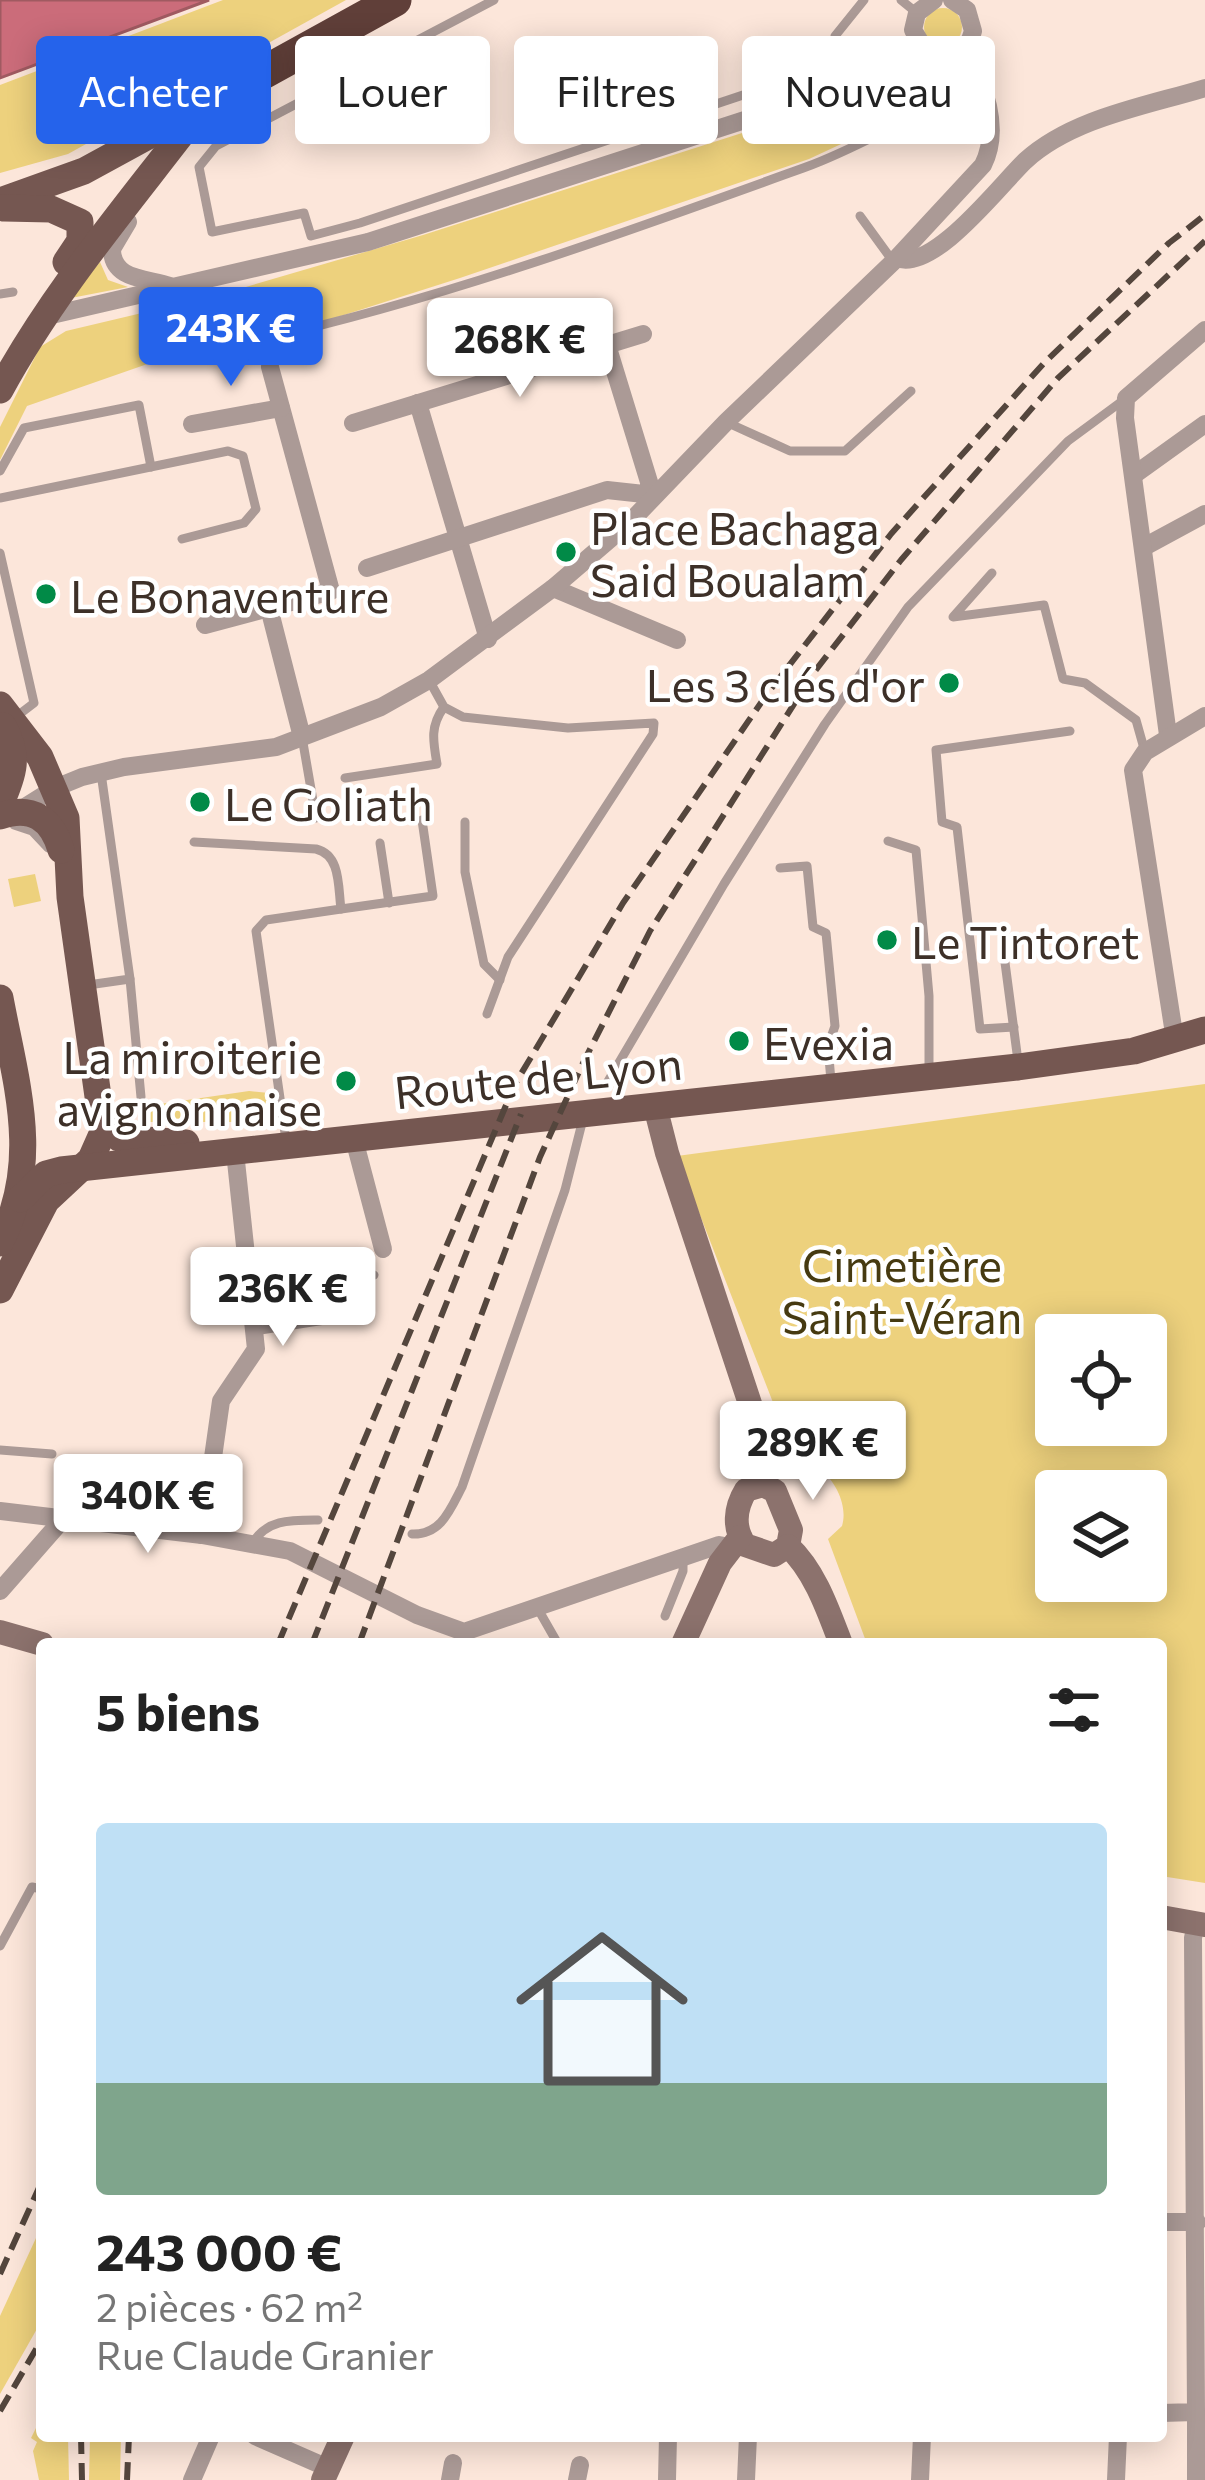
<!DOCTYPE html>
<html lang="fr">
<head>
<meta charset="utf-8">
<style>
	:root { --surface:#fff; --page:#f6f6f6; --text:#222; --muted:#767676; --accent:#2563eb }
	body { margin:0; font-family:Commissioner,sans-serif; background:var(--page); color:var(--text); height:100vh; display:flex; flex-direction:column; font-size:45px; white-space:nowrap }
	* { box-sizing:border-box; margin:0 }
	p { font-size:39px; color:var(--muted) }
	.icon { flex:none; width:66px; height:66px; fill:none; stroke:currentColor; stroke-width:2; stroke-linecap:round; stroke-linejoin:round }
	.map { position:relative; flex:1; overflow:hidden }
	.details { position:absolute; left:36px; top:1638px; width:1131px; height:804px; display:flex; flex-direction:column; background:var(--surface); border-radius:12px; box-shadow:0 6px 30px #0003 }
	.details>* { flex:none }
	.guide { position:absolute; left:36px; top:36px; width:1134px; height:108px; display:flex; gap:24px }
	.buttons { position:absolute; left:1035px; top:1314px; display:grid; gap:24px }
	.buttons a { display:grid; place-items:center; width:132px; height:132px; border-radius:12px; background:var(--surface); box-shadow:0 6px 30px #0003; font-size:60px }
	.price { position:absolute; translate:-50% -102px; padding:0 27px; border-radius:12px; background:#fff; color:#222; font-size:39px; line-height:78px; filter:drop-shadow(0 3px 6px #0008) }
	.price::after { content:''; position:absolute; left:50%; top:72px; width:36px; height:27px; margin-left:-18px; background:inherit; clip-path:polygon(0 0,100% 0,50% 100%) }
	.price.on { background:var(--accent); color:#fff }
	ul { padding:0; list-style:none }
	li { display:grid; align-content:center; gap:24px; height:636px; padding:0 60px }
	li span { display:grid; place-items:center; height:372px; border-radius:12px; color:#555 }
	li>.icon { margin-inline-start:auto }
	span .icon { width:216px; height:216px; fill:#fffc; stroke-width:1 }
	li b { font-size:51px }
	h2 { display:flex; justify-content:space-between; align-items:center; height:144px; padding:0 60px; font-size:51px }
	.chip { padding:0 42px; border-radius:12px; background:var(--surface); box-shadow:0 6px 30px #0003; font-size:42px; line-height:108px }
	.chip.on { background:var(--accent); color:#fff }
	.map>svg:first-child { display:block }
	.green { fill:#edd17d; fill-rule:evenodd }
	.water { fill:#cb6c7a; stroke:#a05a61; stroke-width:3 }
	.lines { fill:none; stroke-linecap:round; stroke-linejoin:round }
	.lane { stroke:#ab9a96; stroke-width:9 }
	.street { stroke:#ab9a96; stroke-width:18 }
	.secondary { stroke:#8c726d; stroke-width:24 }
	.primary { stroke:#755751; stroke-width:27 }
	.highway { stroke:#603f39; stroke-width:33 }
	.rail { stroke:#54463d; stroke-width:6; stroke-dasharray:18 9; stroke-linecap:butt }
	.poi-dot { fill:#018a47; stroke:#fff; stroke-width:4.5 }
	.labels { text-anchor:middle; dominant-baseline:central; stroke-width:9; stroke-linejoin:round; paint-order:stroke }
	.poi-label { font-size:45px; fill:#3d3028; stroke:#fff; text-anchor:start }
	.street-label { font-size:45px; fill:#3d3028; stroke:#fff }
	.park-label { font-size:45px; fill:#463a11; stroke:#fff }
</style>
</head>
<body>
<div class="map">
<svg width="1205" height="2480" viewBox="0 0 1205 2480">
	<rect width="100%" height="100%" fill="#fce6da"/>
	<g class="green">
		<path d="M223,0H346L68,154L0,173V85Z"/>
		<circle cx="943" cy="27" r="19"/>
		<path d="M924,75L942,89V97L809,159L460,278L319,323L176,354L27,406L0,460V427L40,347L66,331L222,294L423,235Z"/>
		<path d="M100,262L108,280L128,287L71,298Z"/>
		<path d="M35,874L41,901L14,907L8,879Z"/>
		<path d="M1205,1084V1883L1161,1876V1644H867L828,1539L842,1526C848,1506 836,1483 822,1470L800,1472L677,1156ZM1056,1335H1146V1425H1056ZM1056,1491H1146V1581H1056Z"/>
		<path d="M249,1091L269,1093L273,1122H150L146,1106Z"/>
		<path d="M42,2225V2320L0,2394V2316Z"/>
		<path d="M42,2416V2436H68L69,2480H39L33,2451L37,2442L31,2438Z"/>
		<path d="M90,2436H121L120,2480H89Z"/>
	</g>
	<path class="water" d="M0,0H209L0,78Z"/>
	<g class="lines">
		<g class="lane">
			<path d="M494,0L216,146L199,167L212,232L304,213L311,236L360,223L836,64L843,56L835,36L864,0"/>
			<path d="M901,0L917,13"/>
			<path d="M860,216L892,260"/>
			<path d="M0,294L13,292"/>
			<path d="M264,339C449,297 629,231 806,167C867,145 921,107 983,90"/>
			<path d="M726,422L790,451H845L911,391"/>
			<path d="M0,471L24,428L139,405L151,467"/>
			<path d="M0,498L228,451L243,456L256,509L244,523L182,539"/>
			<path d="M0,553L34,703L17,716"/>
			<path d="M992,573L953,617L1044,605L1063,679L1085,683L1136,720L1145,752"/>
			<path d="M429,680L444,707L463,717L568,728L654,723L653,734L508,957L487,1014"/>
			<path d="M302,737L316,818"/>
			<path d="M345,778L437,764C433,741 430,726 444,707"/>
			<path d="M465,822V872L484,964L500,980"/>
			<path d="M14,825L32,831L48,848"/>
			<path d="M888,841L916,850L929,996V1071"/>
			<path d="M194,842L316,849C341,855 338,887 341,909L266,920L256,931L286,1140"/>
			<path d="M380,843L389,903"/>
			<path d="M780,868L807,866L813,927L826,933L835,1026L828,1046L831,1081"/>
			<path d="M341,909L433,896L422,820"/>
			<path d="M1004,955L1018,1061"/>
			<path d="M130,979L141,1097"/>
			<path d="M88,985L130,979L101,773"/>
			<path d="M1014,1027L980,1029L957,827L942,822L936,750L1070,731"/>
			<path d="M607,1083L724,884L825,724L908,607L1068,441L1125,399"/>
			<path d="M325,1320L363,1318"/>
			<path d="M254,1331L325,1320L319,1283L374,1275"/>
			<path d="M0,1450L52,1454"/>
			<path d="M412,1534C441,1535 450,1510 462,1487L565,1190L583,1119"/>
			<path d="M252,1544C266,1519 292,1520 318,1520"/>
			<path d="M538,1609L558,1644"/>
			<path d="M665,1616L683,1571V1557"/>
			<path d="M0,1946L32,1887L42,1889"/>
		</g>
		<g class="street">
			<path d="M934,0L917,13L913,30L927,53C949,63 967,54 973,31L967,10L952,0"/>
			<path d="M128,222L112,249C112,280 146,278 170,286"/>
			<path d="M897,258C933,273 1000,185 1025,161C1072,118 1146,106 1205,88"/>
			<path d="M43,317L368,242L791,105L864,77L920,47"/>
			<path d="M270,367L331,591L269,608L302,737"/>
			<path d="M418,403L488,639"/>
			<path d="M353,423L643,334"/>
			<path d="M192,424L281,408"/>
			<path d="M1134,475L1205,424"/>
			<path d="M1144,547L1205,514"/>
			<path d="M367,568L607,490L653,495L607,345"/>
			<path d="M553,588L677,640"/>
			<path d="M205,625L269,608"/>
			<path d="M1168,735L1125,418L1126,398L1205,330"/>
			<path d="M20,810L55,788L82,777L124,767L276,747L381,707L429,680L553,588L630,522L726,422L893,262L983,165C1001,129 985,82 963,50"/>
			<path d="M1175,1040L1133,770L1145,752L1205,716"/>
			<path d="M354,1139L383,1249"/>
			<path d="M0,1511L202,1535L290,1551L417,1615L464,1632L719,1545L730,1547"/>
			<path d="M202,1535L221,1401L256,1349L235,1152"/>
			<path d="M0,1591L63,1519"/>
			<path d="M1161,2222H1197"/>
			<path d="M1196,2412V2480"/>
			<path d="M1161,2413L1196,2412L1193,1938L1196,1923"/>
			<path d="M255,2436L328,2468"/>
			<path d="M192,2480L211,2436"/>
			<path d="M450,2480L453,2463"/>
			<path d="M577,2480L580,2465"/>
			<path d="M667,2480L668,2436"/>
			<path d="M746,2480L748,2436"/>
			<path d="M920,2480L922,2436"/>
			<path d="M1116,2480L1118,2436"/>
		</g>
		<g class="secondary">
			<path d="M655,1106L667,1153L765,1449L763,1485"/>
			<path d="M763,1485L775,1491L791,1530L788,1546L774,1555L745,1545C733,1528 735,1508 746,1490Z"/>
			<path d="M788,1546C815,1571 828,1610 841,1644"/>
			<path d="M0,1632L42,1644"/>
			<path d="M683,1644L720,1563L740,1537"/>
			<path d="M1161,1917L1205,1925"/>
			<path d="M323,2480L343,2436"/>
		</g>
		<g class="primary">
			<path d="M0,201L84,171L194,111"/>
			<path d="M4,208L51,209L80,222V241L66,262"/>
			<path d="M0,390C56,287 133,199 203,106"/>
			<path d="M0,705L40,757L66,818L70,897L103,1132L91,1159L46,1201L0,1290"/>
			<path d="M0,805C14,774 20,756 3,726"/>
			<path d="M0,816C32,805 52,819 61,850"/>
			<path d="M0,998C16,1084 42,1160 0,1243"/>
			<path d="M103,1120L119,1138L186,1143"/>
			<path d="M20,1199L46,1174L61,1170L1018,1067L1134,1051L1205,1030"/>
		</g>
		<path class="highway" d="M203,106L395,0"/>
		<g class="rail">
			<path d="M278,1644L515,1084L623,903L767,694L891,534L1044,363L1169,243L1205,215"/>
			<path d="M312,1644L521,1114"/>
			<path d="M359,1644L540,1157L583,1063L650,931L815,671L901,560L1058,378L1205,241"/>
			<path d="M0,2274L42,2181"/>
			<path d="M0,2411L42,2339"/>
			<path d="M81,2436L82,2480"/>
			<path d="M127,2480L129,2436"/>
		</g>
	</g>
	<g class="poi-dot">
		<circle cx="566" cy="552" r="12"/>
		<circle cx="46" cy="594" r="12"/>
		<circle cx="949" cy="683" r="12"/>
		<circle cx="200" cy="802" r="12"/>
		<circle cx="887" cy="940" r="12"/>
		<circle cx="739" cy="1041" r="12"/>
		<circle cx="346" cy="1081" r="12"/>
	</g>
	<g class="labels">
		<g class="poi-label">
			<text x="590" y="526">Place Bachaga<tspan x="590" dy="52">Said Boualam</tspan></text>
			<text x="70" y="594">Le Bonaventure</text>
			<text x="925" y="683" text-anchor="end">Les 3 clés d'or</text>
			<text x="224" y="802">Le Goliath</text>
			<text x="911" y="940">Le Tintoret</text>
			<text x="763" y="1041">Evexia</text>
			<text x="322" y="1055" text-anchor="end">La miroiterie<tspan x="322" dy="52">avignonnaise</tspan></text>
		</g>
		<g class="street-label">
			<text transform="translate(538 1076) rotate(-6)">Route de Lyon</text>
		</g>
		<g class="park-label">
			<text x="902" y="1263">Cimetière<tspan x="902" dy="52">Saint-Véran</tspan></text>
		</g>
	</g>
</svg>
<div class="buttons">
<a><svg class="icon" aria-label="locate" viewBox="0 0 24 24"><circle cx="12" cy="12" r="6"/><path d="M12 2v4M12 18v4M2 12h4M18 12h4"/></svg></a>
<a><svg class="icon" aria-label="layers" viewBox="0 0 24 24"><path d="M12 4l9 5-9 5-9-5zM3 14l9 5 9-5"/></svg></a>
</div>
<b class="price on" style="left:231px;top:389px">243K €</b>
<b class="price" style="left:520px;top:400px">268K €</b>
<b class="price" style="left:283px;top:1349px">236K €</b>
<b class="price" style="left:813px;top:1503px">289K €</b>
<b class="price" style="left:148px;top:1556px">340K €</b>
<div class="guide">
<a class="chip on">Acheter</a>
<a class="chip">Louer</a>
<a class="chip">Filtres</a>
<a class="chip">Nouveau</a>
</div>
<section class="details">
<h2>5 biens<svg class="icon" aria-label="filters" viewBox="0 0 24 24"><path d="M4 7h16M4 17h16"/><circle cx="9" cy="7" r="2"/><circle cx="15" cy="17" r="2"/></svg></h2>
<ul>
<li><span style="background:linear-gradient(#bfe0f5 70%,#7fa58c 0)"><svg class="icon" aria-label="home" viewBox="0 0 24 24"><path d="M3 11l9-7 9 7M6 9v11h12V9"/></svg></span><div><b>243 000 €</b><p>2 pièces · 62 m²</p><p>Rue Claude Granier</p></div></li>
</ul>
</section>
</div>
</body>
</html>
